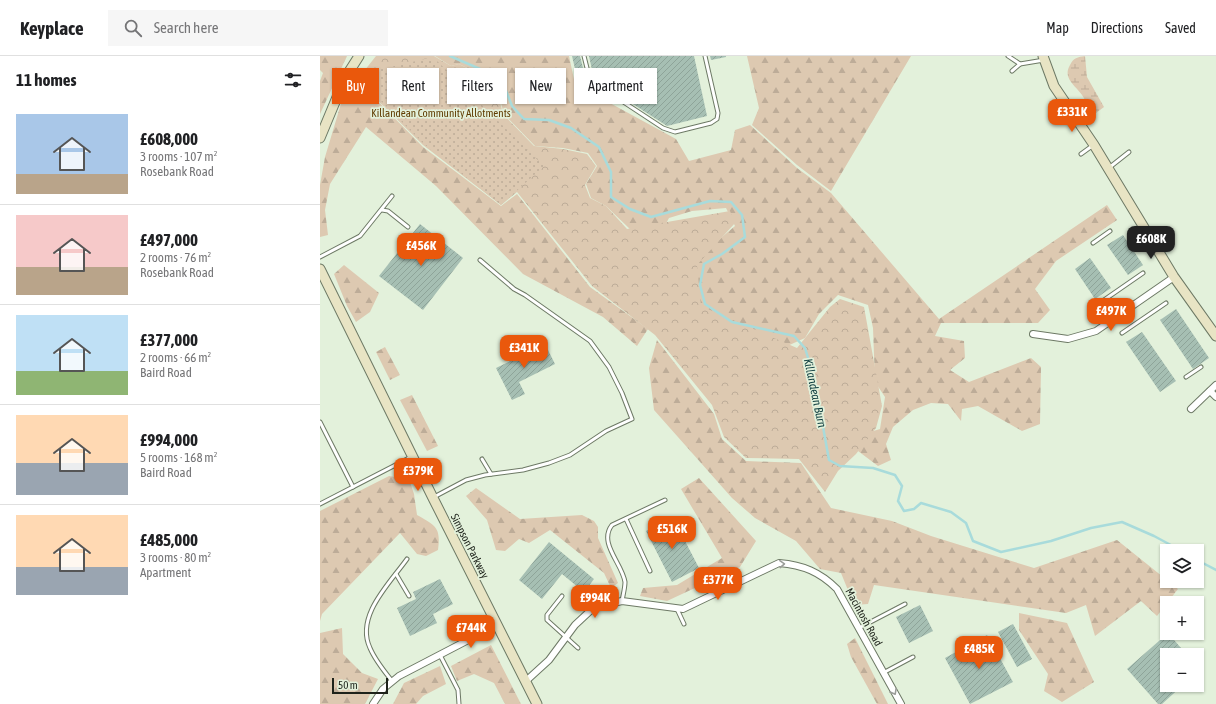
<!DOCTYPE html>
<html lang="en">
<head>
<meta charset="utf-8">
<style>
	:root { --surface:#fff; --page:#f6f6f6; --text:#202124; --muted:#757577; --line:#e0e0e0; --accent:#ea580c }
	body { margin:0; font-family:"Asap Condensed",sans-serif; background:var(--page); color:var(--text); height:100vh; display:flex; flex-direction:column; font-size:15px; white-space:nowrap }
	* { box-sizing:border-box; margin:0 }
	p { font-size:13px; color:var(--muted) }
	.icon { flex:none; width:22px; height:22px; fill:none; stroke:currentColor; stroke-width:2; stroke-linecap:round; stroke-linejoin:round }
	.map { position:relative; flex:1; overflow:hidden }
	.sheet { display:flex; flex-direction:column; background:var(--surface); width:320px }
	.sheet>* { flex:none }
	.top-card { position:absolute; left:12px; top:12px; width:380px; height:36px; display:flex; gap:8px }
	.buttons { position:absolute; left:840px; top:488px; display:grid; gap:8px }
	.buttons a { display:grid; place-items:center; width:44px; height:44px; border-radius:0px; background:var(--surface); box-shadow:0 1px 3px #0004; font-size:20px }
	.scale { position:absolute; left:12px; bottom:10px; width:56px; box-sizing:border-box; padding-left:4px; border:2px solid #1e231b; border-top:0; font-size:11px; line-height:14px; white-space:nowrap; color:#1e231b; -webkit-text-stroke:3px #e3f1db; paint-order:stroke }
	.price { position:absolute; translate:-50% -34px; padding:0 9px; border-radius:8px; background:var(--accent); color:#fff; font-size:13px; line-height:26px; filter:drop-shadow(0 1px 2px #0008) }
	.price::after { content:''; position:absolute; left:50%; top:24px; width:12px; height:9px; margin-left:-6px; background:inherit; clip-path:polygon(0 0,100% 0,50% 100%) }
	.price.selected { background:#222; color:#fff }
	ul { padding:0; list-style:none }
	li { display:flex; align-items:center; gap:12px; height:100px; padding:0 16px }
	li+li { border-top:1px solid var(--line) }
	li span { display:grid; place-items:center; flex:none; width:112px; height:80px; border-radius:0px; color:#555 }
	li>.icon { margin-inline-start:auto }
	span .icon { width:48px; height:48px; fill:#fffc; stroke-width:1 }
	li b { font-size:17px }
	h2 { display:flex; justify-content:space-between; align-items:center; height:48px; padding:0 16px; font-size:17px }
	.chip { padding:0 14px; border-radius:0px; background:var(--surface); box-shadow:0 1px 3px #0004; font-size:14px; line-height:36px }
	.chip.selected { background:var(--accent); color:#fff }
	header { display:flex; align-items:center; gap:24px; box-sizing:border-box; height:56px; padding:0 20px; background:var(--surface); border-bottom:1px solid var(--line) }
	header strong { font-size:19px }
	nav { display:flex; gap:22px; margin-inline-start:auto; font-size:14px }
	.search { width:280px; height:36px; background:var(--page); display:flex; align-items:center; gap:10px; box-sizing:border-box; padding:0 14px; border-radius:0px; color:var(--muted); font-size:15px }
	main { display:flex; flex:1; min-height:0 }
	.map>svg:first-child { display:block }
	.forest { fill:url(#forest-firs) }
	.wetland { fill:url(#wetland-marsh) }
	.park { fill:url(#park-crowns) }
	.garden { fill:url(#garden-dots) }
	.lines { fill:none; stroke-linecap:round; stroke-linejoin:round }
	.stream { stroke:#a8dbdb; stroke-width:2.5 }
	.building { fill:url(#building-hatch) }
	.service-casing { stroke:#6d7965; stroke-width:5 }
	.minor-casing { stroke:#6d7965; stroke-width:8 }
	.secondary-casing { stroke:#6d7965; stroke-width:11 }
	.service { stroke:#fff; stroke-width:3 }
	.minor { stroke:#fff; stroke-width:6 }
	.secondary { stroke:#e8e4c4; stroke-width:9 }
	.oneway { stroke:#9a9c98 }
	.labels { text-anchor:middle; dominant-baseline:central; stroke-width:3.5; stroke-linejoin:round; paint-order:stroke }
	.park-label { font-size:11px; fill:#603d02; stroke:#e3f1db }
	.street-label { font-size:11px; fill:#1e231b; stroke:#e3f1db }
	.water-label { font-size:12px; font-style:italic; fill:#103f40; stroke:#e3f1db }
</style>
</head>
<body>
<header>
<strong>Keyplace</strong>
<div class="search"><svg class="icon" aria-label="search" viewBox="0 0 24 24"><circle cx="10" cy="10" r="6"/><path d="M15 15l6 6"/></svg>Search here</div>
<nav><a>Map</a><a>Directions</a><a>Saved</a></nav>
</header>
<main>
<section class="sheet">
<h2>11 homes<svg class="icon" aria-label="filters" viewBox="0 0 24 24"><path d="M4 7h16M4 17h16"/><circle cx="9" cy="7" r="2"/><circle cx="15" cy="17" r="2"/></svg></h2>
<ul>
<li><span style="background:linear-gradient(#a9c7e8 75%,#b9a48a 0)"><svg class="icon" aria-label="home" viewBox="0 0 24 24"><path d="M3 11l9-7 9 7M6 9v11h12V9"/></svg></span><div><b>£608,000</b><p>3 rooms · 107 m²</p><p>Rosebank Road</p></div></li>
<li><span style="background:linear-gradient(#f6c9c9 65%,#b9a48a 0)"><svg class="icon" aria-label="home" viewBox="0 0 24 24"><path d="M3 11l9-7 9 7M6 9v11h12V9"/></svg></span><div><b>£497,000</b><p>2 rooms · 76 m²</p><p>Rosebank Road</p></div></li>
<li><span style="background:linear-gradient(#bfe0f5 70%,#8fb573 0)"><svg class="icon" aria-label="home" viewBox="0 0 24 24"><path d="M3 11l9-7 9 7M6 9v11h12V9"/></svg></span><div><b>£377,000</b><p>2 rooms · 66 m²</p><p>Baird Road</p></div></li>
<li><span style="background:linear-gradient(#ffd9b3 60%,#9aa5b1 0)"><svg class="icon" aria-label="home" viewBox="0 0 24 24"><path d="M3 11l9-7 9 7M6 9v11h12V9"/></svg></span><div><b>£994,000</b><p>5 rooms · 168 m²</p><p>Baird Road</p></div></li>
<li><span style="background:linear-gradient(#ffd9b3 65%,#9aa5b1 0)"><svg class="icon" aria-label="home" viewBox="0 0 24 24"><path d="M3 11l9-7 9 7M6 9v11h12V9"/></svg></span><div><b>£485,000</b><p>3 rooms · 80 m²</p><p>Apartment</p></div></li>
</ul>
</section>
<div class="map">
<svg width="896" height="648" viewBox="0 0 896 648">
	<defs>
		<pattern id="forest-firs" width="22" height="20" patternUnits="userSpaceOnUse"><rect width="22" height="20" fill="#ddc9b1"/><path d="M5 1l3.5 6h-7zM16 11l3.5 6h-7z" fill="#bdac98"/></pattern>
		<pattern id="wetland-marsh" width="20" height="14" patternUnits="userSpaceOnUse"><rect width="20" height="14" fill="#ddc9b1"/><path d="M1 5h8M5 5V1M11 12h8M15 12V8" fill="none" stroke="#bdac98"/></pattern>
		<pattern id="park-crowns" width="20" height="18" patternUnits="userSpaceOnUse"><rect width="20" height="18" fill="#ddc9b1"/><path d="M2 6a3 3 0 1 1 6 0M12 15a3 3 0 1 1 6 0" fill="none" stroke="#bdac98"/></pattern>
		<pattern id="garden-dots" width="8" height="8" patternUnits="userSpaceOnUse"><rect width="8" height="8" fill="#ddc9b1"/><path d="M2 2h.1M6 6h.1" fill="none" stroke="#bdac98" stroke-width="1.8" stroke-linecap="round"/></pattern>
		<pattern id="building-hatch" width="6" height="6" patternUnits="userSpaceOnUse"><rect width="6" height="6" fill="#a6bfb3"/><path d="M-1 1l2-2M0 6l6-6M5 7l2-2" fill="none" stroke="#8ea499"/></pattern>
	</defs>
	<rect width="100%" height="100%" fill="#e3f1db"/>
	<g class="forest">
		<path d="M0,0H27L0,58V25L3,17L0,14Z"/>
		<path d="M115,0H249L255,28L356,83L369,105L411,94L415,74L430,69L477,112L511,137L619,263L787,149L797,164L736,205L715,233L730,254L718,267H621L615,280L644,285L645,302L630,314L649,326L711,302L721,311L720,368L702,375L658,350L642,353L641,365L628,348L611,347L593,354L573,371L566,388L571,404L558,410L538,395L547,377L560,373L565,341L555,326L553,272L548,249L518,239L499,258L485,282L465,291L374,256L365,229L381,199L415,170L406,152L372,155L349,162L341,177L312,175L286,150L271,142L266,128L277,110L268,97L243,92L215,90L184,58L175,26L139,8L131,10Z"/>
		<path d="M427,0H591L511,135L477,109L432,69L439,52Z"/>
		<path d="M37,24L103,91L181,150L197,138L270,231L328,273L317,290L283,261L203,218L116,130L46,71L10,128L5,154L8,179L0,181V129L5,101L26,31Z"/>
		<path d="M24,209L59,237L50,256L36,266L27,250L14,218Z"/>
		<path d="M337,284L394,358L402,383L426,405L481,407L511,452L572,465L611,480L714,512L797,484L858,533L837,560L821,545L775,580L766,549L746,557L554,529L548,548L534,549L521,517L500,513L476,485L435,462L412,442L334,354L329,312Z"/>
		<path d="M65,291L80,319L70,324L56,296Z"/>
		<path d="M92,339L118,390L107,395L80,344Z"/>
		<path d="M69,420L89,423L94,438L97,459C116,470 121,471 118,494L106,500L97,498L80,477L2,558L0,565V455Z"/>
		<path d="M379,422L436,485L420,511L347,545L320,540L323,532L357,529L402,502L361,433Z"/>
		<path d="M156,432L200,463L262,459L274,465L278,471V482L298,527L291,532L284,517L230,474L209,487L199,483L185,495L176,494L167,464L146,440Z"/>
		<path d="M699,557L747,567L774,626L742,646L724,635L728,618L699,574Z"/>
		<path d="M22,572L23,598L42,617L58,623L45,648H0V577Z"/>
		<path d="M535,582L568,648H557L531,601L527,588Z"/>
		<path d="M171,589L201,648H185L174,627L154,618L137,625L131,610Z"/>
		<path d="M120,610L126,628L103,640L96,648H73L84,627Z"/>
	</g>
	<path class="wetland" d="M765,0L767,21L784,51L776,57C769,54 766,45 762,39C756,30 742,22 750,9C753,2 758,1 765,0Z"/>
	<path class="park" d="M56,0H114L131,10L139,8L175,26L183,58L214,90L243,93L267,98L276,110L265,129L270,142L286,150L307,173L410,155L415,167L377,209L381,250L477,292L510,251L520,243L544,251L562,350L556,372L536,398L518,415L505,436L479,403L426,402L404,381L392,349L335,279L272,230L197,136L181,149L103,89L37,24Z"/>
	<path class="garden" d="M109,2L116,4L224,110L181,149L104,88L42,26L49,16Z"/>
	<g class="lines">
		<g class="stream">
			<path d="M130,0L181,22L192,50L204,63L229,64L251,72L279,91L291,116V141L310,153L331,161L390,145L411,146L422,159L425,181L402,198L384,208L380,229L385,248L412,266L474,280L485,292L494,321L509,404L520,410L553,412L575,419L582,430L578,445L584,455L594,453L601,447L631,456L646,467L653,485L681,496L731,485L771,472L802,466L834,480L862,495"/>
			<path d="M877,504L896,514"/>
		</g>
	</g>
	<g class="building">
		<path d="M252,0H260L264,16L256,17Z"/>
		<path d="M269,0H374L387,60L347,70L274,23Z"/>
		<path d="M390,0H406V1L391,4Z"/>
		<path d="M100,168L143,202L103,254L59,220Z"/>
		<path d="M803,179L823,209L808,219L787,189Z"/>
		<path d="M770,202L791,232L775,243L755,213Z"/>
		<path d="M856,253L889,302L873,313L840,264Z"/>
		<path d="M822,276L856,325L840,336L806,286Z"/>
		<path d="M225,288L235,308L199,326L205,338L192,344L176,312Z"/>
		<path d="M353,462L379,512L352,526L326,475Z"/>
		<path d="M229,486L274,523L264,536L242,518L222,543L199,524Z"/>
		<path d="M120,523L133,548L113,558L117,567L90,580L77,552L96,543L93,536Z"/>
		<path d="M600,549L613,575L589,587L576,561Z"/>
		<path d="M693,568L712,603L697,611L678,576Z"/>
		<path d="M848,577L867,599H847V629H863L842,648H838L807,613Z"/>
		<path d="M667,579L693,626L650,648L625,602Z"/>
	</g>
	<g class="lines">
		<defs>
			<g id="service">
				<path d="M264,0L270,24L343,72L355,76L391,67L397,63L398,57L385,0"/>
				<path d="M688,0L700,8L724,4"/>
				<path d="M32,15L49,21"/>
				<path d="M692,15L700,8"/>
				<path d="M761,98L772,90"/>
				<path d="M790,111L809,96"/>
				<path d="M62,154L68,155L88,171"/>
				<path d="M773,187L790,175"/>
				<path d="M0,201L40,180L72,140"/>
				<path d="M784,244L823,217"/>
				<path d="M802,277L846,247"/>
				<path d="M866,321L881,311"/>
				<path d="M0,366L33,431"/>
				<path d="M162,403L171,418"/>
				<path d="M114,441L146,424L165,419L203,414L229,407L250,399L286,375L312,363L302,337L289,311L270,285L205,239L194,233L160,204"/>
				<path d="M0,448L91,401"/>
				<path d="M306,463L330,515"/>
				<path d="M76,518L89,540"/>
				<path d="M242,540L227,559V564L258,592"/>
				<path d="M302,545C303,539 305,532 305,526C302,507 278,487 292,469L345,444"/>
				<path d="M357,553L364,568"/>
				<path d="M539,572L585,548"/>
				<path d="M120,599L138,634L139,648"/>
				<path d="M563,617L593,601"/>
				<path d="M72,625C64,615 55,604 50,592C35,560 70,527 87,503"/>
			</g>
			<g id="minor">
				<path d="M713,278L748,283L776,275L854,221"/>
				<path d="M890,335L896,341"/>
				<path d="M871,353L896,329"/>
				<path d="M206,625L229,604L255,569L270,555L280,550L302,545L363,553L459,507C483,509 500,516 517,533L581,648"/>
				<path d="M53,648L63,633L79,620L177,569"/>
			</g>
			<g id="secondary">
				<path d="M723,0L734,30L774,89L854,221L896,280"/>
				<path d="M0,82L25,22L39,0"/>
				<path d="M0,213L113,442L217,648"/>
			</g>
		</defs>
		<use href="#service" class="service-casing"/>
		<use href="#minor" class="minor-casing"/>
		<use href="#secondary" class="secondary-casing"/>
		<use href="#service" class="service"/>
		<use href="#minor" class="minor"/>
		<use href="#secondary" class="secondary"/>
	</g>
	<defs><path id="oneway-chevron" d="M-2-3.5L2.5 0L-2 3.5" fill="none" stroke-width="1.6" stroke-linecap="round" stroke-linejoin="round"/></defs>
	<g class="oneway">
		<use href="#oneway-chevron" transform="translate(462 508) rotate(-3)"/>
		<use href="#oneway-chevron" transform="translate(574 636) rotate(61)"/>
	</g>
	<g class="labels">
		<g class="park-label">
			<text x="121" y="57">Killandean Community Allotments</text>
		</g>
		<g class="street-label">
			<text transform="translate(150 490) rotate(63)">Simpson Parkway</text>
			<text transform="translate(544 561) rotate(61)">Macintosh Road</text>
		</g>
		<g class="water-label">
			<text transform="translate(495 337) rotate(78)">Killandean Burn</text>
		</g>
	</g>
</svg>
<div class="buttons">
<a><svg class="icon" aria-label="layers" viewBox="0 0 24 24"><path d="M12 4l9 5-9 5-9-5zM3 14l9 5 9-5"/></svg></a>
<a>+</a>
<a>−</a>
</div>
<div class="scale">50 m</div>
<b class="price" style="left:752px;top:77px">£331K</b>
<b class="price selected" style="left:831px;top:204px">£608K</b>
<b class="price" style="left:101px;top:211px">£456K</b>
<b class="price" style="left:791px;top:276px">£497K</b>
<b class="price" style="left:204px;top:313px">£341K</b>
<b class="price" style="left:98px;top:436px">£379K</b>
<b class="price" style="left:352px;top:494px">£516K</b>
<b class="price" style="left:398px;top:545px">£377K</b>
<b class="price" style="left:275px;top:563px">£994K</b>
<b class="price" style="left:151px;top:593px">£744K</b>
<b class="price" style="left:659px;top:614px">£485K</b>
<div class="top-card">
<a class="chip selected">Buy</a>
<a class="chip">Rent</a>
<a class="chip">Filters</a>
<a class="chip">New</a>
<a class="chip">Apartment</a>
</div>
</div>
</main>
</body>
</html>
